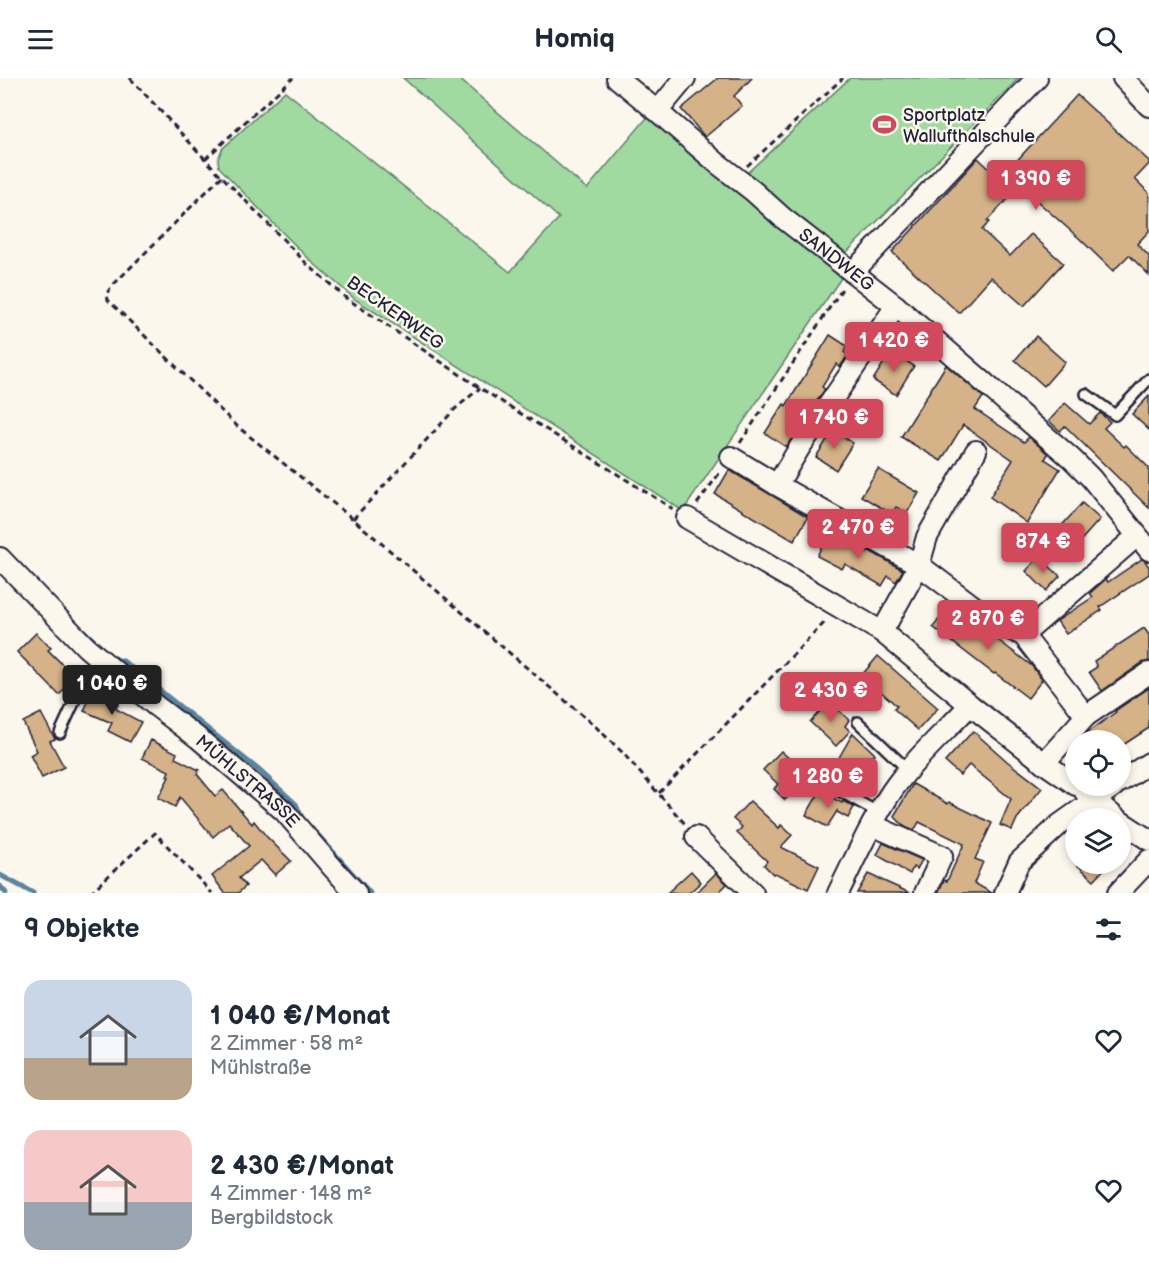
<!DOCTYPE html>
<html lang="de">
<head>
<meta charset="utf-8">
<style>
	:root { --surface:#fff; --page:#f2f2f3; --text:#1f2937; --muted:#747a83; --accent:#d1495b }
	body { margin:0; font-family:"Balsamiq Sans",sans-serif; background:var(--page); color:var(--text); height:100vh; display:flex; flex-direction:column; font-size:22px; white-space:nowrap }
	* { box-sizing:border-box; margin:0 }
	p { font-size:20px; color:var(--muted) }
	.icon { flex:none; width:33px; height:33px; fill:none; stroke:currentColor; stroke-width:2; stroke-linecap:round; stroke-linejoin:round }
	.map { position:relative; height:815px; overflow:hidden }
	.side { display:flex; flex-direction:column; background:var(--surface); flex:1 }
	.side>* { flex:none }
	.controls { position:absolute; left:1065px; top:652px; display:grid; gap:12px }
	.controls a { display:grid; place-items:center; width:66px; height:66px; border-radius:50%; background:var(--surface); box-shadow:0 3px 9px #0003; font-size:30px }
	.price { position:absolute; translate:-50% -51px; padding:0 14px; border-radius:6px; background:var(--accent); color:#fff; font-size:20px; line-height:39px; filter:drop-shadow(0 2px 3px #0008) }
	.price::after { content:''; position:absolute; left:50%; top:36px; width:18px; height:14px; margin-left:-9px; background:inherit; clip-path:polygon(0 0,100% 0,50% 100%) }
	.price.on { background:#222; color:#fff }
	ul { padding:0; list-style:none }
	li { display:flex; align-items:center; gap:18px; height:150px; padding:0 24px }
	li span { display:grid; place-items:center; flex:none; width:168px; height:120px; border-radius:18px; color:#555 }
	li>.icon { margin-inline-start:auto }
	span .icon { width:72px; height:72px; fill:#fffc; stroke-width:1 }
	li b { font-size:26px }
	h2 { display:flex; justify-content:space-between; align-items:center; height:72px; padding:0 24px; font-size:26px }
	header { display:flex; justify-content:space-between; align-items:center; height:78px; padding:0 24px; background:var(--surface); font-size:27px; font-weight:700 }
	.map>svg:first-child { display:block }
	.green { fill:#a0daa0; stroke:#617e6e; stroke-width:1.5 }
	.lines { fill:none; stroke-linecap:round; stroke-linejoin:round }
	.stream { stroke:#5a849f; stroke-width:5 }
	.building { fill:#d5b287; stroke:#22223b; stroke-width:1.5 }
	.service-casing { stroke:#22223b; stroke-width:14 }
	.minor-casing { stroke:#22223b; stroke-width:24 }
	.path { stroke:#22223b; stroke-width:3; stroke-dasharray:6 4.5; stroke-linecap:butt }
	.service { stroke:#fbf7ec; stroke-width:9 }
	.minor { stroke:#fbf7ec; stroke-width:20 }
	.labels { text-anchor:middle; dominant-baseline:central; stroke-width:5; stroke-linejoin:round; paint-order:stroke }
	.poi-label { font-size:18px; fill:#22223b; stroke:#fbf7ec; text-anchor:start }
	.street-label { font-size:18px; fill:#22223b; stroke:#fbf7ec }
</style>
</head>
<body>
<header><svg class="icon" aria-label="menu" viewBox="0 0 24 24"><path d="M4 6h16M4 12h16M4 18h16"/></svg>Homiq<svg class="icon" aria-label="search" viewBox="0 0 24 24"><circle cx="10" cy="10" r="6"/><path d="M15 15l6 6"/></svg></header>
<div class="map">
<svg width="1149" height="815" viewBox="0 0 1149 815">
	<rect width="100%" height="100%" fill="#fbf7ec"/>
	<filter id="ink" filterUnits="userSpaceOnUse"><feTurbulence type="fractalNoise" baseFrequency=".0167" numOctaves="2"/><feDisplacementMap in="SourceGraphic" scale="12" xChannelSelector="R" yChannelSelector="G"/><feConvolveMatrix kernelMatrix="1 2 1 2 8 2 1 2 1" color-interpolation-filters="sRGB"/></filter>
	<g filter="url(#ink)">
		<g class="green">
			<path d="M403,0H458L587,111L651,35L764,129L841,200L683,433L356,222L312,184L267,139L219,89L218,81L222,71L285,13L510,194L559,140Z"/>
			<path d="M850,0H1019L843,178L747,95Z"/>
		</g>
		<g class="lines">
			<g class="stream">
				<path d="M84,553L99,567"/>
				<path d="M110,578L112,580L123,583L260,693L296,726L302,740"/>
				<path d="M317,756L370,815"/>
				<path d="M0,797L33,815"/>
				<path d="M0,808L6,815"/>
			</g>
		</g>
		<g class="building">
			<path d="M718,0H752L734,18L742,28L705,59L681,31Z"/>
			<path d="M1077,17L1149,83V86L1135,101L1149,115V153L1137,166L1149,178V197L1129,177L1113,193L1080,161L1020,108L987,143L989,144L982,152L1010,178L1031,156L1063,185L1024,228L991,199L959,235L892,174L978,80L1000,101Z"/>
			<path d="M830,257L847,268L844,274L848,277L840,289L836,286L822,309L825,311L786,369L765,355L784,326L786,328Z"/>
			<path d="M1036,258L1065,284L1044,308L1015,282Z"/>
			<path d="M891,273L914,288L896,317L873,302Z"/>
			<path d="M946,287L983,319L975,331L1024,364L1029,359L1048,376L1045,381L1060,391L1027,445L990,419L1013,382L963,347L941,383L901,359Z"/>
			<path d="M1149,318V352L1132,336Z"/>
			<path d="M1065,325L1089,346L1100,335L1110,344L1104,350L1124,369L1126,367L1149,390V430L1065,348L1060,353L1049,343Z"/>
			<path d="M833,352L853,365L836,392L816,379Z"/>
			<path d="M878,391L919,415L907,435L896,429L892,436L861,418Z"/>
			<path d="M729,392L808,439L794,463L715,416Z"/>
			<path d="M1082,425L1100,441L1075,469L1057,453Z"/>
			<path d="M828,455L867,475L868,472L903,492L896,504L888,498L882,508L845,486L842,491L817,478Z"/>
			<path d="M1039,479L1060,498L1046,513L1026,493Z"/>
			<path d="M1142,481L1145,483L1149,489V496L1100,529L1102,532L1066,556L1057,543L1093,519L1090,515L1106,501L1108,504Z"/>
			<path d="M951,526L1032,588L1042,602L1028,620L995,595L994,596L933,549Z"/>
			<path d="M1144,550L1149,557V583L1142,585L1102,613L1089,594L1097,589L1094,583Z"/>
			<path d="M36,555L51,570L48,572L76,600L59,617L17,574Z"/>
			<path d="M878,578L938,630L918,652L894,631L897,628L862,597Z"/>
			<path d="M1149,610V650L1120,669V663H1080L1087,655L1116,634L1115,633Z"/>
			<path d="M93,612L119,624L116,631L141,644L130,664L108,653L112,645L84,633Z"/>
			<path d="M829,623L849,642L845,648L850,653L836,668L810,644Z"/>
			<path d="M41,635L55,661L50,663L64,689L42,700L30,677L37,673L23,644Z"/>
			<path d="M973,653L1008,684L1042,710L1017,741L1012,752L1000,747L1011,721L969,687L960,697L945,684Z"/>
			<path d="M853,655L875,676L853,699L837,683Z"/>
			<path d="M151,662L177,675L175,680L199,692L197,696L215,718L223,712L252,746L254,743L266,758L291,783L275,797L261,782L239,800L246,808L238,815H225L212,798L249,768L229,745L213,759L180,719L175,729L158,720L169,699L167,698L169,693L142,680Z"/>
			<path d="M781,673L808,698L785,722L774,711L778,706L763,692Z"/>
			<path d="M913,706L948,726L949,724L992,745L975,781L983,784L974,805L992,815H938L944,802L947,803L964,766L919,744L914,753L905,749L894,738Z"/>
			<path d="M820,713L842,725L843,723L854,729L848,740L837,734V733L827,749L806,737Z"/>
			<path d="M750,723L779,750L781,747L792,757L781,769L819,788L808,811L775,795L773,796L764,787L767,783L737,755L742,749L733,741Z"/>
			<path d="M883,765L922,782L917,791L913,789L910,796L877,777Z"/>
			<path d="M1076,786H1109L1094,802Z"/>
			<path d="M691,793L701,804L689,815H667Z"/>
			<path d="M716,795L727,806L718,815H696Z"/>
			<path d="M868,796L910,815H857Z"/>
		</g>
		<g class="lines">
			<defs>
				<g id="service">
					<path d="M1086,316L1115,337L1149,301"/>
					<path d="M858,644L908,692"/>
					<path d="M60,655L96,577"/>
					<path d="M816,700L879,735"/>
				</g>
				<g id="minor">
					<path id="s1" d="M617,0L657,33L717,85L753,113L783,140L896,228L1072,381L1091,400L1149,472"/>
					<path d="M1123,0L1149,28"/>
					<path d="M661,29L685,0"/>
					<path d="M853,194L1037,0"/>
					<path d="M731,379L777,407L919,487L997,546L1023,557L1137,458"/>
					<path d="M777,407L800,369L896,228"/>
					<path d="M687,440L882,554L970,627L1044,685L1076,707"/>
					<path id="s2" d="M0,480L86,569L156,628L198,660L284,733L333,790L356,815"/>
					<path d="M882,554L919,487L927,459L976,373"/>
					<path d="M1023,557L1086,638"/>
					<path d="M1044,685L1086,638L1149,595"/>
					<path d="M1120,704L1149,685"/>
					<path d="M1085,714L1117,741"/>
					<path d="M1120,743L1149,762"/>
					<path d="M872,747L942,778L925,815"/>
					<path d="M696,759L753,815"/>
					<path d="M838,815C855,781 871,744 892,713C914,681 944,655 970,627"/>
					<path d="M1005,815L1019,784L1059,747L1114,708"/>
					<path d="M1118,815L1149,782"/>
				</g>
			</defs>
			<use href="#service" class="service-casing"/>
			<use href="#minor" class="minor-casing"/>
			<g class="path">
				<path d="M130,0L205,81L307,186L346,220L480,310L673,431"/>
				<path d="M205,81L293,0"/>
				<path d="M747,88L843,0"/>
				<path d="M222,98L112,208L107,215L108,222L238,349L353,441L596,649L622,674L685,746"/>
				<path d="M740,365L844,208"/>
				<path d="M697,426L721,393"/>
				<path d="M353,441L455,331L480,310"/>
				<path d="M659,715L827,542"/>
				<path d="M90,815L155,755L212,815"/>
			</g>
			<use href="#service" class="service"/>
			<use href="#minor" class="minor"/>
		</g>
	</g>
	<defs>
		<symbol id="stadium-bare" viewBox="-9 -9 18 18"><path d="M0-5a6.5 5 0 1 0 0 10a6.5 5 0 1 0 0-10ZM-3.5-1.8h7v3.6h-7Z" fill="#d1495b" stroke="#fbf7ec" stroke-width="2.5" paint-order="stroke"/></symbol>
	</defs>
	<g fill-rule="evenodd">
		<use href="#stadium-bare" x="868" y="30" width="33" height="33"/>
	</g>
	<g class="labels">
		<g class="poi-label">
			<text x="903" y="37">Sportplatz<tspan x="903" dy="21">Wallufthalschule</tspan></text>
		</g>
		<g class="street-label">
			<text stroke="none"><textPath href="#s1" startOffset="285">SANDWEG</textPath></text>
			<text transform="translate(395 235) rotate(35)">BECKERWEG</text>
			<text stroke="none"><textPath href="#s2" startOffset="334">MÜHLSTRASSE</textPath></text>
		</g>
	</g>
</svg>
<div class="controls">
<a><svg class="icon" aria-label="locate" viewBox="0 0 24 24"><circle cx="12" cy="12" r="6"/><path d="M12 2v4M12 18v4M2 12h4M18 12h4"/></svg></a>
<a><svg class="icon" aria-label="layers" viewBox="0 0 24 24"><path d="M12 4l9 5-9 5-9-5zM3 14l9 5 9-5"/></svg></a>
</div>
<b class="price" style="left:1036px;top:133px">1 390 €</b>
<b class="price" style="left:894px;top:295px">1 420 €</b>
<b class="price" style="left:834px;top:372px">1 740 €</b>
<b class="price" style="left:858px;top:482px">2 470 €</b>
<b class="price" style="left:1043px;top:496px">874 €</b>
<b class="price" style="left:988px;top:573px">2 870 €</b>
<b class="price on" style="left:112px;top:638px">1 040 €</b>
<b class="price" style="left:831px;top:645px">2 430 €</b>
<b class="price" style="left:828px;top:731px">1 280 €</b>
</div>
<section class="side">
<h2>9 Objekte<svg class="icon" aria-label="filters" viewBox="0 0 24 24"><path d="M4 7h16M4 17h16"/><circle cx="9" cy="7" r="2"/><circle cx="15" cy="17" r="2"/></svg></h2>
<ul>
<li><span style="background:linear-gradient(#c9d6e8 65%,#b9a48a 0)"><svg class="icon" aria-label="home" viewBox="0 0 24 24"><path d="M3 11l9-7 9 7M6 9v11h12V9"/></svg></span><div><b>1 040 €/Monat</b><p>2 Zimmer · 58 m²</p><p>Mühlstraße</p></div><svg class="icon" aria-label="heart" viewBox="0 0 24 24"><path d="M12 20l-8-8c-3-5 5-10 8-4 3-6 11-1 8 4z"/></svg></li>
<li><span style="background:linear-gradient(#f6c9c9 60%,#9aa5b1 0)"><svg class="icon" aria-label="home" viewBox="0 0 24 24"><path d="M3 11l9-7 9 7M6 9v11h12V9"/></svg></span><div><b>2 430 €/Monat</b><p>4 Zimmer · 148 m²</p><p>Bergbildstock</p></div><svg class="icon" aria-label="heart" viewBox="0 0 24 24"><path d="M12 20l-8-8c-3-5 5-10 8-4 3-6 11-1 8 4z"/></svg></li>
</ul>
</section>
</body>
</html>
